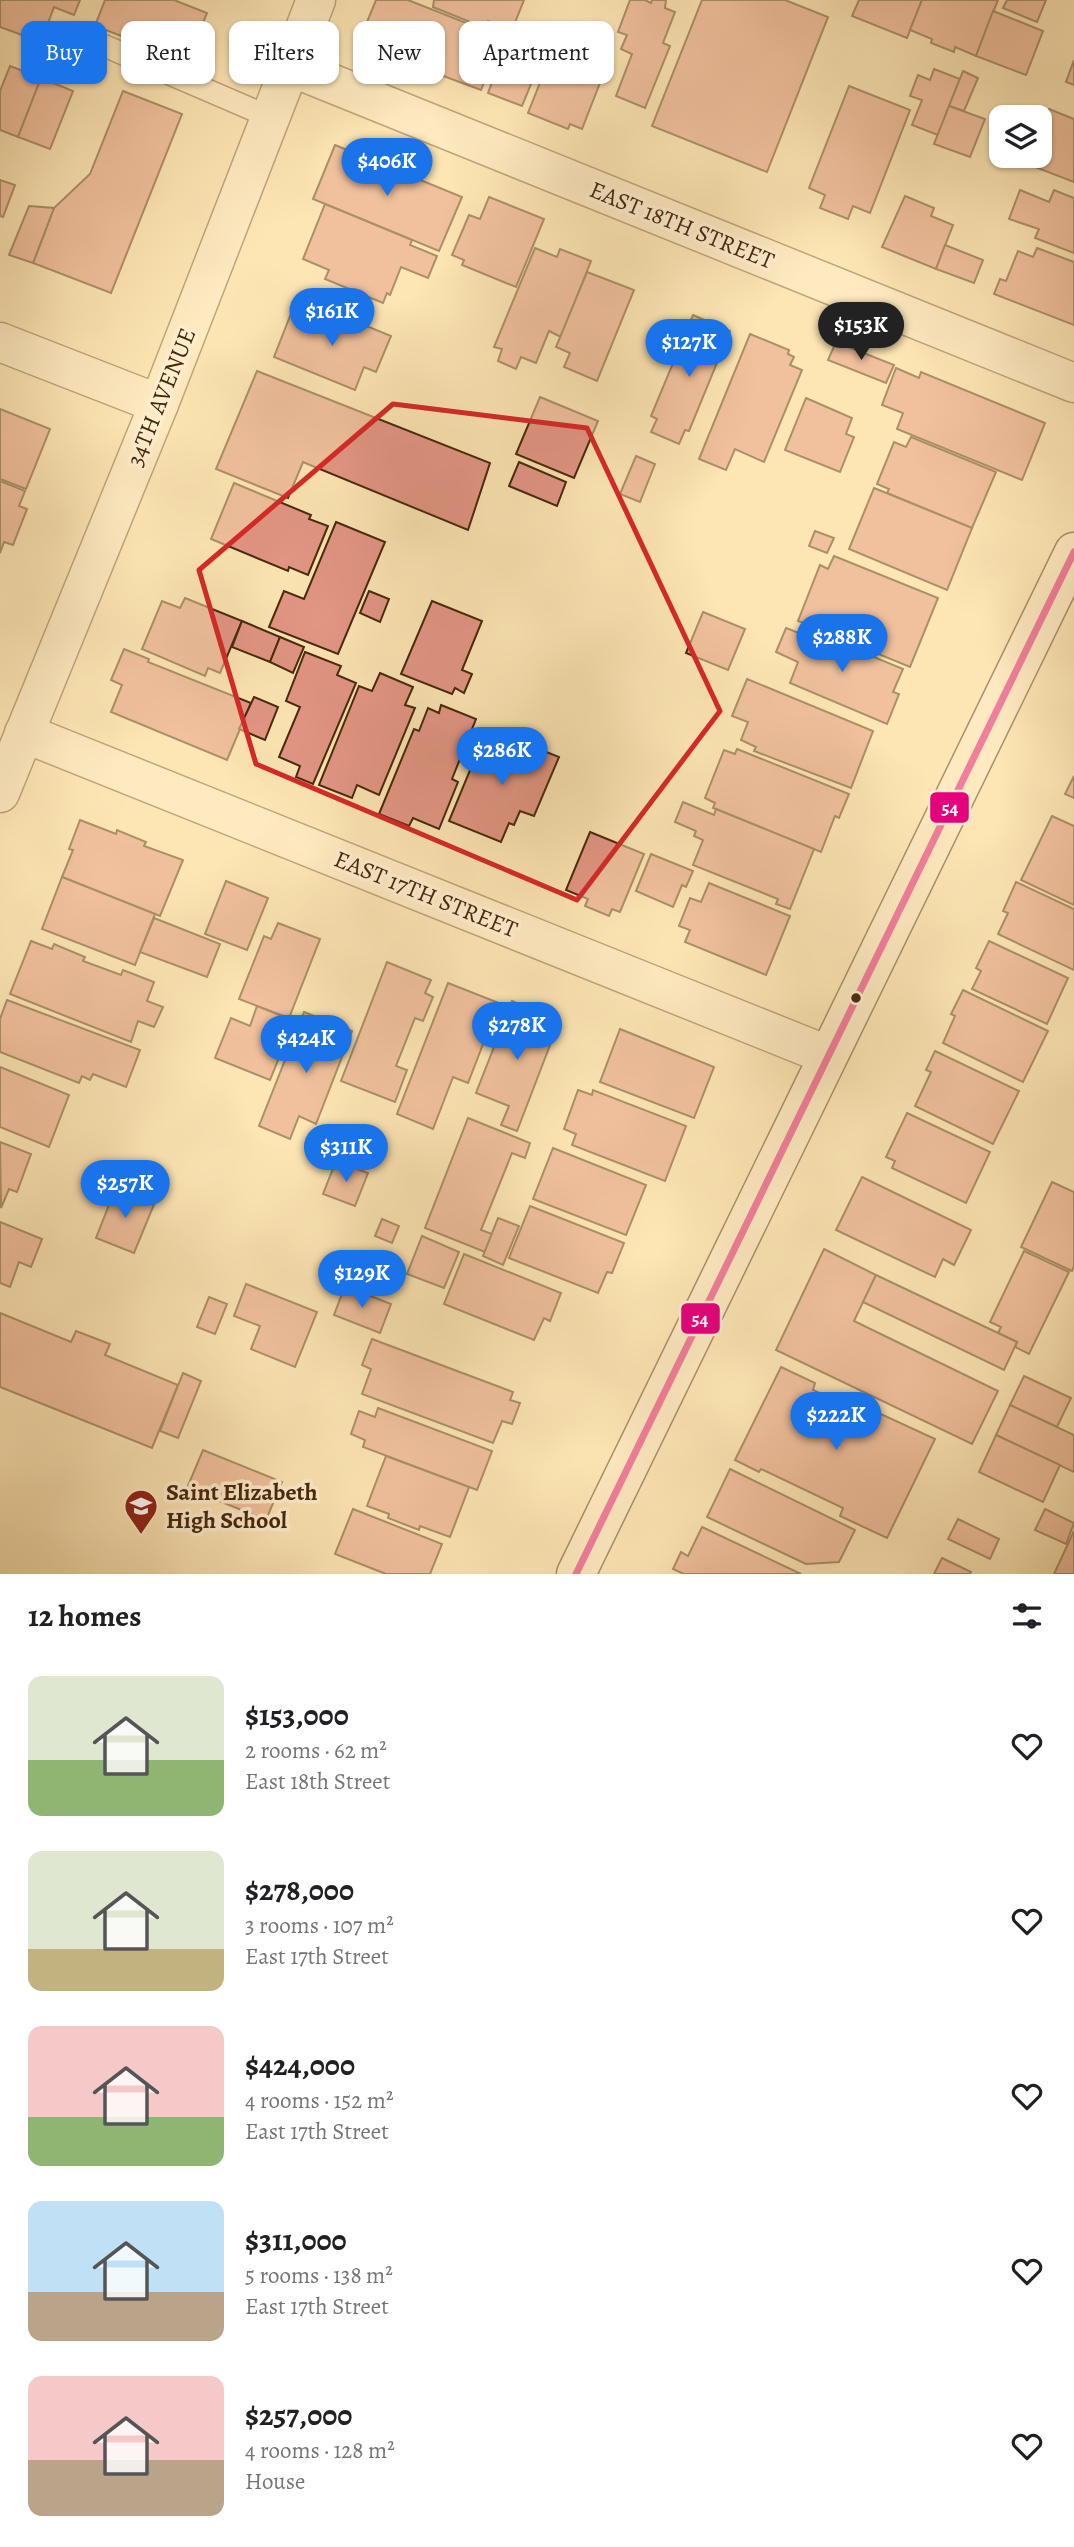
<!DOCTYPE html>
<html lang="en">
<head>
<meta charset="utf-8">
<style>
	:root { --surface:#fff; --page:#f6f6f6; --text:#202124; --muted:#757577; --accent:#1a73e8 }
	body { margin:0; font-family:Alegreya,serif; background:var(--page); color:var(--text); height:100vh; display:flex; flex-direction:column; font-size:26px; white-space:nowrap }
	* { box-sizing:border-box; margin:0 }
	p { font-size:23px; color:var(--muted) }
	.icon { flex:none; width:38px; height:38px; fill:none; stroke:currentColor; stroke-width:2; stroke-linecap:round; stroke-linejoin:round }
	.map { position:relative; height:1574px; overflow:hidden }
	.panel { display:flex; flex-direction:column; background:var(--surface); flex:1 }
	.panel>* { flex:none }
	.top-card { position:absolute; left:21px; top:21px; width:700px; height:63px; display:flex; gap:14px }
	.tools { position:absolute; left:989px; top:105px; display:grid; gap:14px }
	.tools a { display:grid; place-items:center; width:63px; height:63px; border-radius:14px; background:var(--surface); box-shadow:0 2px 5px #0004; font-size:35px }
	.price { position:absolute; translate:-50% -60px; padding:0 16px; border-radius:24px; background:var(--accent); color:#fff; font-size:23px; line-height:46px; filter:drop-shadow(0 2px 4px #0008) }
	.price::after { content:''; position:absolute; left:50%; top:42px; width:21px; height:16px; margin-left:-10px; background:inherit; clip-path:polygon(0 0,100% 0,50% 100%) }
	.price.on { background:#222; color:#fff }
	ul { padding:0; list-style:none }
	li { display:flex; align-items:center; gap:21px; height:175px; padding:0 28px }
	li span { display:grid; place-items:center; flex:none; width:196px; height:140px; border-radius:14px; color:#555 }
	li>.icon { margin-inline-start:auto }
	span .icon { width:84px; height:84px; fill:#fffc; stroke-width:1 }
	li b { font-size:30px }
	h2 { display:flex; justify-content:space-between; align-items:center; height:84px; padding:0 28px; font-size:30px }
	.tag { padding:0 24px; border-radius:14px; background:var(--surface); box-shadow:0 2px 5px #0004; font-size:24px; line-height:63px }
	.tag.on { background:var(--accent); color:#fff }
	.map>svg:first-child { display:block }
	.building { fill:#e39684; stroke:#46290c; stroke-width:2 }
	.lines { fill:none; stroke-linecap:round; stroke-linejoin:round }
	.lane-casing { stroke:#745836; stroke-width:24 }
	.street-casing { stroke:#745836; stroke-width:41 }
	.secondary-casing { stroke:#46290c; stroke-width:41 }
	.lane { stroke:#feeece; stroke-width:21 }
	.street { stroke:#feeece; stroke-width:38 }
	.secondary { stroke:#feeece; stroke-width:38 }
	.bus-1-casing { stroke:#feeece; stroke-width:12 }
	.bus-1 { stroke:#e5007d; stroke-width:7 }
	.marked { fill:none; stroke:#d62828; stroke-width:5; stroke-linejoin:round }
	.bus-dot { fill:#46290c; stroke:#feeece; stroke-width:2.5 }
	.labels { text-anchor:middle; dominant-baseline:central; stroke-width:7; stroke-linejoin:round; paint-order:stroke }
	.street-label { font-size:24px; fill:#46290c; stroke:#feeece }
	.poi-label { font-size:24px; font-weight:bold; fill:#46290c; stroke:#feeece; text-anchor:start }
	.line-badge { stroke:#feeece; stroke-width:2.5 }
	.badge-label { font-size:19px; text-anchor:middle; font-weight:bold; fill:#fff }
</style>
</head>
<body>
<div class="map">
<svg width="1074" height="1574" viewBox="0 0 1074 1574">
	<rect width="100%" height="100%" fill="#fde5b4"/>
	<filter id="stains"><feTurbulence type="fractalNoise" baseFrequency=".00286" numOctaves="4"/><feColorMatrix values="0 0 0 0 .2 0 0 0 0 .09 0 0 0 0 .02 0 0 0 .5 -.17"/></filter>
	<radialGradient id="worn" r=".72"><stop offset=".6" stop-color="#630" stop-opacity="0"/><stop offset="1" stop-color="#630" stop-opacity=".3"/></radialGradient>
	<g class="building">
		<path d="M0,0H80L74,15L54,7L41,42L0,27Z"/>
		<path d="M105,0H174L207,13L200,30L208,33L199,57L174,47L171,55L95,26Z"/>
		<path d="M376,0H408L502,37L481,90L435,73L440,60L411,49L406,62L358,44Z"/>
		<path d="M434,0H524L512,30L488,21L485,28L433,7Z"/>
		<path d="M630,0H645L651,3L652,0H666L665,8L675,12L663,43L670,46L645,108L616,96L632,54L621,49L627,35L618,32Z"/>
		<path d="M702,0H785L828,17L767,172L652,126Z"/>
		<path d="M859,0H922L907,38L852,16Z"/>
		<path d="M922,0H998L976,56L955,47L954,52L931,43L932,39L910,30Z"/>
		<path d="M1007,0H1046L1037,22L1003,8Z"/>
		<path d="M993,11L1043,31L1026,75L976,56Z"/>
		<path d="M508,41L543,55L522,106L488,93Z"/>
		<path d="M553,50L605,70L582,129L570,124L568,129L528,113Z"/>
		<path d="M1074,60V85L1066,82Z"/>
		<path d="M10,66L41,78L18,137L0,130V91Z"/>
		<path d="M934,69L960,79L938,135L912,125L922,100L910,96L918,75L930,80Z"/>
		<path d="M963,71L978,78L964,111L949,106Z"/>
		<path d="M41,78L73,91L50,149L18,137Z"/>
		<path d="M849,86L910,110L870,213L853,206L848,219L820,208L825,195L809,188Z"/>
		<path d="M123,91L182,114L111,293L33,263L54,208L90,174Z"/>
		<path d="M949,106L985,119L970,157L934,144Z"/>
		<path d="M1049,109L1074,119V182L1035,167L1045,142L1040,139V133Z"/>
		<path d="M335,145L462,197L439,251L313,199Z"/>
		<path d="M0,180L15,185L3,217L0,216Z"/>
		<path d="M1020,190L1049,202L1054,190L1074,198V253L1035,238L1039,229L1009,219Z"/>
		<path d="M905,196L934,208L931,216L953,225L936,269L882,247Z"/>
		<path d="M489,197L544,219L516,287L462,265L464,260L452,255L469,215L480,219Z"/>
		<path d="M325,204L412,240L410,245L437,256L428,278L401,267L390,295L387,293L383,303L325,279L329,270L303,259Z"/>
		<path d="M29,206L54,208L33,263L9,255Z"/>
		<path d="M945,245L983,260L974,283L936,269Z"/>
		<path d="M535,248L557,257L560,249L591,261L561,337L549,331L536,363L521,357L516,369L498,361L502,349L494,347Z"/>
		<path d="M1037,248L1074,262V325L994,294L1000,279L1006,281L1018,251L1033,257Z"/>
		<path d="M587,272L634,290L597,381L564,367L570,353L556,347Z"/>
		<path d="M292,311L329,326L335,313L391,336L376,372L364,367L355,390L274,357Z"/>
		<path d="M693,315L730,331L689,431L685,430L679,444L651,432L657,419L651,416Z"/>
		<path d="M750,334L789,350L788,354L794,357L790,365L802,370L764,462L735,449L726,470L699,459Z"/>
		<path d="M836,342L894,365L886,383L828,360Z"/>
		<path d="M896,368L919,378L921,372L1045,423L1022,480L897,429L903,413L882,405Z"/>
		<path d="M257,371L490,463L468,530L303,462L288,498L216,469Z"/>
		<path d="M540,397L598,421L574,478L516,454Z"/>
		<path d="M806,398L852,418L846,434L854,437L840,472L785,450Z"/>
		<path d="M0,409L50,429L26,489L0,479Z"/>
		<path d="M911,437L996,472L972,528L887,493L889,489L877,484L894,442L906,447Z"/>
		<path d="M636,456L655,464L640,502L620,494Z"/>
		<path d="M519,462L566,482L557,506L509,486Z"/>
		<path d="M0,481L25,491L19,506L27,509L13,545L4,542L0,553Z"/>
		<path d="M234,483L311,515L309,519L328,526L308,575L289,567L288,571L211,539Z"/>
		<path d="M874,488L972,528L947,590L849,549Z"/>
		<path d="M336,522L385,542L338,654L269,627L284,591L304,599Z"/>
		<path d="M815,531L834,538L827,553L809,546Z"/>
		<path d="M834,556L938,598L910,667L798,621L820,565L828,569Z"/>
		<path d="M369,591L389,599L380,622L360,613Z"/>
		<path d="M185,598L242,621L220,673L208,668L205,676L142,649L162,601L180,608Z"/>
		<path d="M432,601L482,621L462,670L472,674L464,693L455,688L452,694L401,674Z"/>
		<path d="M703,612L745,629L728,670L686,653Z"/>
		<path d="M242,621L280,637L270,662L232,647Z"/>
		<path d="M786,628L809,637L811,631L903,669L893,692L899,694L887,724L790,683L798,662L776,652Z"/>
		<path d="M280,637L304,647L293,673L270,662Z"/>
		<path d="M124,649L149,659L148,662L251,703L227,760L111,712L122,685L111,680Z"/>
		<path d="M305,652L341,666L337,675L356,683L313,784L296,777L300,766L279,757L300,707L286,701Z"/>
		<path d="M380,673L413,687L405,705L415,708L379,795L357,785L352,798L319,785L359,686L372,691Z"/>
		<path d="M747,679L873,731L851,788L754,751L756,747L741,740L748,722L732,716Z"/>
		<path d="M254,697L278,707L265,740L239,729Z"/>
		<path d="M441,705L476,719L452,779L458,782L439,829L413,818L409,826L379,814L414,729L419,731L428,708L439,713Z"/>
		<path d="M485,734L526,752L529,745L559,757L534,816L520,811L514,825L509,823L501,842L449,821Z"/>
		<path d="M737,749L849,794L839,818L835,816L821,852L716,809L713,808L715,803L705,798L724,750L735,754Z"/>
		<path d="M1074,776V798L1065,794Z"/>
		<path d="M683,802L714,815L716,809L814,849L790,909L776,904L778,899L693,865L703,840L694,836L696,831L675,822Z"/>
		<path d="M1052,816L1074,826V905L1021,880Z"/>
		<path d="M80,820L116,834L117,830L146,842L144,846L183,860L160,916L62,877L73,850L69,849Z"/>
		<path d="M590,832L644,854L620,912L612,909L609,916L585,906L588,899L566,890Z"/>
		<path d="M651,854L693,871L686,887L682,885L673,907L636,891Z"/>
		<path d="M62,877L155,914L135,965L42,929Z"/>
		<path d="M226,881L268,898L247,950L205,934Z"/>
		<path d="M1016,882L1074,909V970L998,934L1008,913L1003,911Z"/>
		<path d="M709,883L790,916L766,975L685,942L690,930L679,926L690,898L701,902Z"/>
		<path d="M154,918L220,944L207,977L140,952Z"/>
		<path d="M278,923L320,939L289,1018L239,999L264,936L271,939Z"/>
		<path d="M31,941L52,949L54,944L85,957L83,961L121,975L123,970L154,982L147,1001L163,1007L154,1027L138,1021L131,1042L10,994Z"/>
		<path d="M989,941L1068,978L1047,1024L972,989L981,971L976,968Z"/>
		<path d="M387,962L431,980L425,993L433,997L423,1021L415,1018L396,1066L407,1070L395,1102L341,1081Z"/>
		<path d="M448,983L499,1003L468,1083L453,1077L433,1129L397,1114Z"/>
		<path d="M963,990L1048,1031L1023,1082L943,1043L955,1016L951,1014Z"/>
		<path d="M7,1000L140,1050L126,1087L93,1074L90,1080L82,1076L79,1083L0,1052V1019Z"/>
		<path d="M512,1001L536,1011L533,1018L557,1027L517,1131L501,1125L509,1106L476,1093Z"/>
		<path d="M257,1006L294,1021L270,1080L215,1058L231,1018L250,1026Z"/>
		<path d="M304,1012L352,1031L316,1124L299,1116L290,1139L259,1126Z"/>
		<path d="M620,1029L714,1067L694,1118L600,1082Z"/>
		<path d="M935,1051L1019,1091L993,1144L915,1106L931,1072L926,1070Z"/>
		<path d="M0,1067L69,1095L49,1147L0,1127Z"/>
		<path d="M578,1090L592,1095L593,1090L686,1126L665,1181L572,1145L576,1134L564,1129Z"/>
		<path d="M907,1113L990,1152L966,1203L892,1168L895,1161L886,1157Z"/>
		<path d="M468,1118L530,1143L525,1158L512,1153L481,1230L492,1234L485,1252L425,1228Z"/>
		<path d="M0,1142L31,1154L17,1192L9,1189L1,1208Z"/>
		<path d="M553,1148L646,1185L626,1235L533,1199Z"/>
		<path d="M336,1161L368,1173L355,1206L323,1194Z"/>
		<path d="M862,1177L971,1230L954,1265L943,1259L935,1277L836,1230Z"/>
		<path d="M1052,1182L1074,1192V1266L1072,1271L1021,1247Z"/>
		<path d="M116,1187L155,1202L134,1253L96,1238Z"/>
		<path d="M530,1206L624,1243L612,1273L607,1272L598,1293L509,1258Z"/>
		<path d="M498,1218L519,1226L503,1265L483,1256Z"/>
		<path d="M382,1219L399,1226L392,1243L375,1236Z"/>
		<path d="M0,1222L42,1239L31,1267L19,1262L10,1287L0,1283Z"/>
		<path d="M422,1236L459,1252L444,1288L407,1274Z"/>
		<path d="M824,1249L876,1275L854,1321L998,1391L972,1444L776,1350Z"/>
		<path d="M1024,1251L1069,1272L1029,1354L1015,1347L1017,1342L998,1333L1001,1327L990,1322Z"/>
		<path d="M464,1254L561,1293L550,1321L544,1318L534,1340L444,1304Z"/>
		<path d="M876,1275L1017,1342L1004,1370L863,1302Z"/>
		<path d="M246,1284L317,1312L295,1367L251,1349L260,1326L234,1316Z"/>
		<path d="M345,1286L391,1304L380,1333L334,1315Z"/>
		<path d="M209,1297L227,1304L215,1334L197,1327Z"/>
		<path d="M0,1313L71,1342L76,1331L110,1344L105,1355L178,1385L152,1448L0,1387Z"/>
		<path d="M372,1339L513,1392L510,1400L520,1403L512,1424L502,1421L493,1443L362,1394L371,1369L362,1365Z"/>
		<path d="M781,1367L815,1383L813,1390L878,1421L881,1414L935,1439L887,1538L840,1516L843,1508L761,1469L759,1472L735,1460Z"/>
		<path d="M183,1373L201,1381L178,1438L160,1431Z"/>
		<path d="M1024,1376L1071,1398L1057,1427L1010,1405Z"/>
		<path d="M1010,1405L1074,1435V1472L996,1435Z"/>
		<path d="M378,1408L492,1451L477,1490L363,1447L365,1440L351,1434L359,1411L375,1417Z"/>
		<path d="M996,1435L1060,1465L1043,1502L979,1472Z"/>
		<path d="M203,1450L282,1482L266,1520L187,1488Z"/>
		<path d="M386,1456L469,1487L450,1537L420,1526L419,1530L388,1518L389,1514L367,1506Z"/>
		<path d="M730,1469L855,1530L839,1562L806,1564L707,1517Z"/>
		<path d="M353,1509L442,1544L430,1574H386L335,1554Z"/>
		<path d="M1045,1509L1074,1523L1066,1544L1035,1530Z"/>
		<path d="M958,1519L999,1539L990,1559L948,1539Z"/>
		<path d="M702,1527L801,1574H684L673,1569L681,1552L688,1556Z"/>
		<path d="M1074,1531V1574H1054Z"/>
		<path d="M942,1558L971,1572L970,1574H934Z"/>
	</g>
	<g class="lines">
		<defs>
			<path id="lane" d="M91,40L272,118"/>
			<g id="street">
				<path d="M291,67L1074,383"/>
				<path d="M0,342L159,404"/>
				<path d="M24,733L827,1055"/>
				<path d="M0,793L159,404L316,0"/>
			</g>
			<path id="secondary" d="M576,1574L1074,552"/>
		</defs>
		<use href="#lane" class="lane-casing"/>
		<use href="#street" class="street-casing"/>
		<use href="#secondary" class="secondary-casing"/>
		<use href="#lane" class="lane"/>
		<use href="#street" class="street"/>
		<use href="#secondary" class="secondary"/>
		<defs>
			<path id="bus-1" d="M576,1574L1074,552"/>
		</defs>
		<use href="#bus-1" class="bus-1-casing"/>
		<use href="#bus-1" class="bus-1"/>
	</g>
	<path d="M0 0H1074V1574H0ZM393,404L587,428L720,711L577,900L256,764L199,570Z" fill="#fde5b4" fill-opacity=".55" fill-rule="evenodd"/>
	<path class="marked" d="M393,404L587,428L720,711L577,900L256,764L199,570Z"/>
	<defs>
		<symbol id="school-pin" viewBox="-11 -11 22 30"><path d="M0 17L-7.5 6A9.5 9.5 0 1 1 7.5 6Z" fill="#8f2418" stroke="#feeece"/><path d="M0-5L7-2L0 1L-7-2ZM-4 1L0 2.5L4 1V4Q0 6-4 4Z" fill="#fff"/></symbol>
	</defs>
	<g fill-rule="evenodd">
		<use href="#school-pin" x="122" y="1487" width="38" height="52"/>
	</g>
	<circle class="bus-dot" cx="856" cy="998" r="6"/>
	<g class="labels">
		<g class="street-label">
			<text transform="translate(682 225) rotate(22)">EAST 18TH STREET</text>
			<text transform="translate(161 397) rotate(-68)">34TH AVENUE</text>
			<text transform="translate(426 894) rotate(22)">EAST 17TH STREET</text>
		</g>
		<g class="poi-label">
			<text x="166" y="1492">Saint Elizabeth<tspan x="166" dy="28">High School</tspan></text>
		</g>
	</g>
	<g class="line-badge">
		<rect x="929" y="791" width="41" height="33" rx="7" fill="#e5007d"/>
		<rect x="680" y="1302" width="41" height="33" rx="7" fill="#e5007d"/>
	</g>
	<g class="badge-label">
		<text x="950" y="814">54</text>
		<text x="700" y="1325">54</text>
	</g>
	<rect width="100%" height="100%" filter="url(#stains)"/>
	<rect width="100%" height="100%" fill="url(#worn)"/>
</svg>
<div class="tools">
<a><svg class="icon" aria-label="layers" viewBox="0 0 24 24"><path d="M12 4l9 5-9 5-9-5zM3 14l9 5 9-5"/></svg></a>
</div>
<b class="price" style="left:387px;top:198px">$406K</b>
<b class="price" style="left:332px;top:348px">$161K</b>
<b class="price on" style="left:861px;top:362px">$153K</b>
<b class="price" style="left:689px;top:379px">$127K</b>
<b class="price" style="left:842px;top:674px">$288K</b>
<b class="price" style="left:502px;top:787px">$286K</b>
<b class="price" style="left:517px;top:1062px">$278K</b>
<b class="price" style="left:306px;top:1075px">$424K</b>
<b class="price" style="left:346px;top:1184px">$311K</b>
<b class="price" style="left:125px;top:1220px">$257K</b>
<b class="price" style="left:362px;top:1310px">$129K</b>
<b class="price" style="left:836px;top:1452px">$222K</b>
<div class="top-card">
<a class="tag on">Buy</a>
<a class="tag">Rent</a>
<a class="tag">Filters</a>
<a class="tag">New</a>
<a class="tag">Apartment</a>
</div>
</div>
<section class="panel">
<h2>12 homes<svg class="icon" aria-label="filters" viewBox="0 0 24 24"><path d="M4 7h16M4 17h16"/><circle cx="9" cy="7" r="2"/><circle cx="15" cy="17" r="2"/></svg></h2>
<ul>
<li><span style="background:linear-gradient(#dfe7d0 60%,#8fb573 0)"><svg class="icon" aria-label="home" viewBox="0 0 24 24"><path d="M3 11l9-7 9 7M6 9v11h12V9"/></svg></span><div><b>$153,000</b><p>2 rooms · 62 m²</p><p>East 18th Street</p></div><svg class="icon" aria-label="heart" viewBox="0 0 24 24"><path d="M12 20l-8-8c-3-5 5-10 8-4 3-6 11-1 8 4z"/></svg></li>
<li><span style="background:linear-gradient(#dfe7d0 70%,#c2b280 0)"><svg class="icon" aria-label="home" viewBox="0 0 24 24"><path d="M3 11l9-7 9 7M6 9v11h12V9"/></svg></span><div><b>$278,000</b><p>3 rooms · 107 m²</p><p>East 17th Street</p></div><svg class="icon" aria-label="heart" viewBox="0 0 24 24"><path d="M12 20l-8-8c-3-5 5-10 8-4 3-6 11-1 8 4z"/></svg></li>
<li><span style="background:linear-gradient(#f6c9c9 65%,#8fb573 0)"><svg class="icon" aria-label="home" viewBox="0 0 24 24"><path d="M3 11l9-7 9 7M6 9v11h12V9"/></svg></span><div><b>$424,000</b><p>4 rooms · 152 m²</p><p>East 17th Street</p></div><svg class="icon" aria-label="heart" viewBox="0 0 24 24"><path d="M12 20l-8-8c-3-5 5-10 8-4 3-6 11-1 8 4z"/></svg></li>
<li><span style="background:linear-gradient(#bfe0f5 65%,#b9a48a 0)"><svg class="icon" aria-label="home" viewBox="0 0 24 24"><path d="M3 11l9-7 9 7M6 9v11h12V9"/></svg></span><div><b>$311,000</b><p>5 rooms · 138 m²</p><p>East 17th Street</p></div><svg class="icon" aria-label="heart" viewBox="0 0 24 24"><path d="M12 20l-8-8c-3-5 5-10 8-4 3-6 11-1 8 4z"/></svg></li>
<li><span style="background:linear-gradient(#f6c9c9 60%,#b9a48a 0)"><svg class="icon" aria-label="home" viewBox="0 0 24 24"><path d="M3 11l9-7 9 7M6 9v11h12V9"/></svg></span><div><b>$257,000</b><p>4 rooms · 128 m²</p><p>House</p></div><svg class="icon" aria-label="heart" viewBox="0 0 24 24"><path d="M12 20l-8-8c-3-5 5-10 8-4 3-6 11-1 8 4z"/></svg></li>
</ul>
</section>
</body>
</html>
